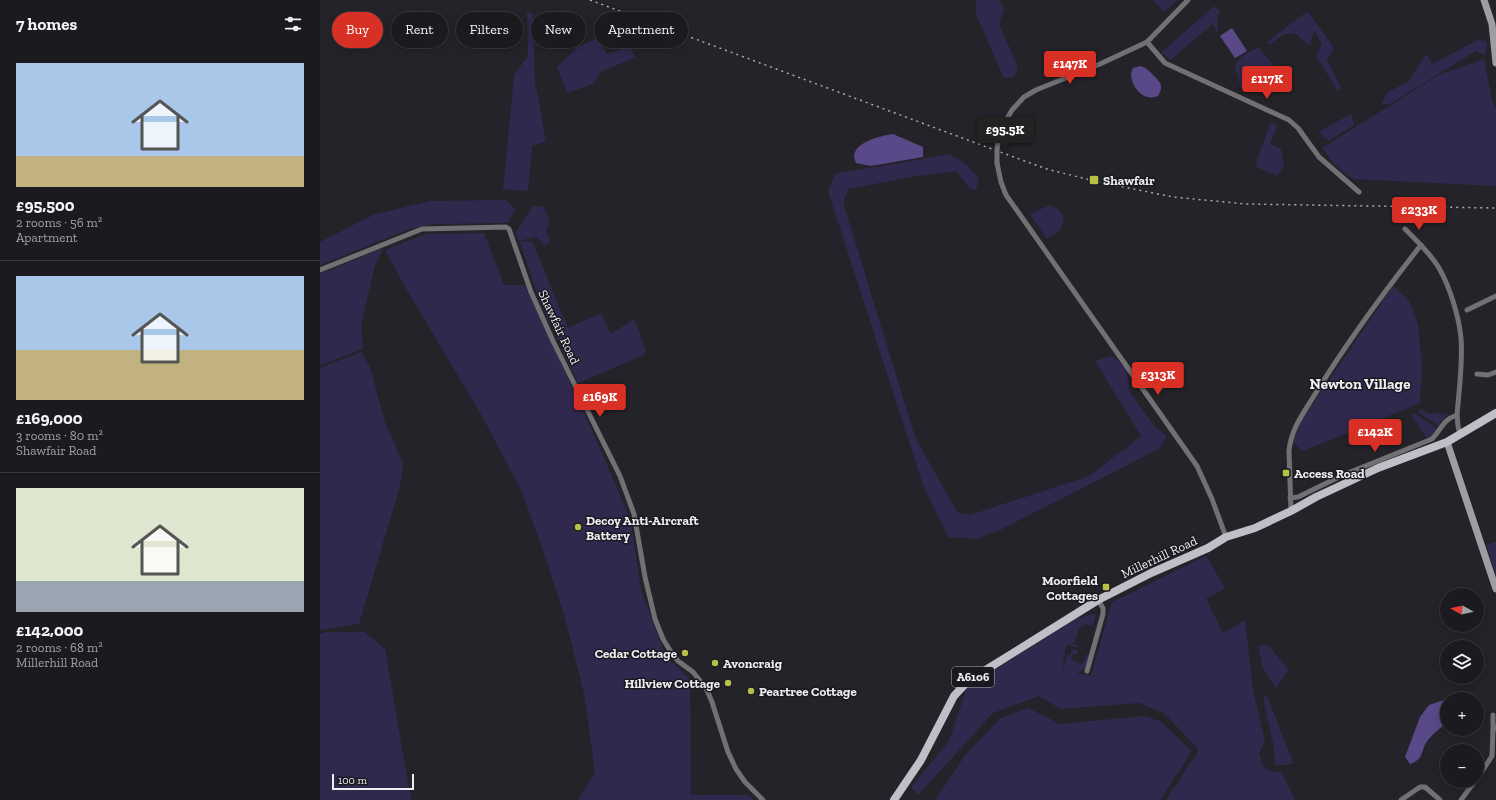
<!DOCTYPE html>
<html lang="en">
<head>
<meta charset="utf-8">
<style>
	:root { --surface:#1b1a1f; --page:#28272c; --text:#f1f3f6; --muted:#a0a1a4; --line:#39383d; --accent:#d93025 }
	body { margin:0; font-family:"Zilla Slab",serif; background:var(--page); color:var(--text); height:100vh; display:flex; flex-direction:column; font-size:15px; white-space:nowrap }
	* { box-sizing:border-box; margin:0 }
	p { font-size:13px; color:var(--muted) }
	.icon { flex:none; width:22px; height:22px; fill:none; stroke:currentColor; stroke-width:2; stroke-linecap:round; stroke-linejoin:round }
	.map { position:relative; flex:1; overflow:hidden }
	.details { display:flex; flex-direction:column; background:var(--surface); width:320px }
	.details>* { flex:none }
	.hud { position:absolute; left:12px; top:12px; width:380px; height:36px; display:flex; gap:8px }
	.needle { width:26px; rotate:278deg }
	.tools { position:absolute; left:1120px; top:588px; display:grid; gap:8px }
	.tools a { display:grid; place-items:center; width:44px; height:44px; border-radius:50%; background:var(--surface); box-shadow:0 2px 10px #0003,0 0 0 1px var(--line); font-size:20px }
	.scale { position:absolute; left:12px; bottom:10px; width:82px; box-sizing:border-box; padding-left:4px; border:2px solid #eeedf2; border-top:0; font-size:11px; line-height:14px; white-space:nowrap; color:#eeedf2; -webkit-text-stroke:3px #1a1920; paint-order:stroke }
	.price { position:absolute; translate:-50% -34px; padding:0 9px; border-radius:4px; background:var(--accent); color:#fff; font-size:13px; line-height:26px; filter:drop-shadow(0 1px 2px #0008) }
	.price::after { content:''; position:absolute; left:50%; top:24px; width:12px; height:9px; margin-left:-6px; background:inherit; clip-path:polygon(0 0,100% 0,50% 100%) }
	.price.current { background:#222; color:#fff }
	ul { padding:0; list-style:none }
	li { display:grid; align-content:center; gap:8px; height:212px; padding:0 16px }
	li+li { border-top:1px solid var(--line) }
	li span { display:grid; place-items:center; height:124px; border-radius:0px; color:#555 }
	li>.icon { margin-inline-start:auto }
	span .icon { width:72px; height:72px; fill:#fffc; stroke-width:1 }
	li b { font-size:17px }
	h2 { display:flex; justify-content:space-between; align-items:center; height:48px; padding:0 16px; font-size:17px }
	.chip { padding:0 14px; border-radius:18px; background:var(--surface); box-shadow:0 2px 10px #0003,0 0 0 1px var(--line); font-size:14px; line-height:36px }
	.chip.current { background:var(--accent); color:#fff }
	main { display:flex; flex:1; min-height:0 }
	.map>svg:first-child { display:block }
	.green { fill:#31284e }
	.water { fill:#594988 }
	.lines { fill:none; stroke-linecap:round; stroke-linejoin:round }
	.street { stroke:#717174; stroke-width:5 }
	.secondary { stroke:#9e9da3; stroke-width:7 }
	.primary { stroke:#c0bfc7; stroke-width:8 }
	.rail { stroke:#abaaaf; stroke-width:1.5; stroke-dasharray:2 4; stroke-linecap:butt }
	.street-bridge { stroke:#717174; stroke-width:5 }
	.poi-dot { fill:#b7c148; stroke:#1a1920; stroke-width:1.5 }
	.labels { text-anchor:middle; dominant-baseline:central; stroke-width:3; stroke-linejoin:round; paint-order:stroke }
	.shield { fill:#1a1920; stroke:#aeadb3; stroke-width:1 }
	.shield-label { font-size:12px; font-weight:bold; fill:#eeedf2 }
	.poi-label { font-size:13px; font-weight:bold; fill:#eeedf2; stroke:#1a1920; text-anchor:start }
	.street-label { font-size:13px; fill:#eeedf2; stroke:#1a1920 }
	.quarter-label { font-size:15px; font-weight:bold; fill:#eeedf2; stroke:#1a1920 }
</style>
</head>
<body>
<main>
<section class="details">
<h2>7 homes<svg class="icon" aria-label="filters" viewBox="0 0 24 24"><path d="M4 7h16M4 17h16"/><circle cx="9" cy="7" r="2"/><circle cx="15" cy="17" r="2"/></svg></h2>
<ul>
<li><span style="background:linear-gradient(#a9c7e8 75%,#c2b280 0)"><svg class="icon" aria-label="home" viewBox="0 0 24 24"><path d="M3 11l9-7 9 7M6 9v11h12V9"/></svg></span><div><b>£95,500</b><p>2 rooms · 56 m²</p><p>Apartment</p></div></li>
<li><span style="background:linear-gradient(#a9c7e8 60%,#c2b280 0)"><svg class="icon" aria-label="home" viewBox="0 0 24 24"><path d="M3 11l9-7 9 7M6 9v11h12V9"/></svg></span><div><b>£169,000</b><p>3 rooms · 80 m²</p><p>Shawfair Road</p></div></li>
<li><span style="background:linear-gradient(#dfe7d0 75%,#9aa5b1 0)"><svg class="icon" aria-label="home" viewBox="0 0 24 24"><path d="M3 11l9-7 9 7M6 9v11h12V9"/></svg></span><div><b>£142,000</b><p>2 rooms · 68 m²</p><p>Millerhill Road</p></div></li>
</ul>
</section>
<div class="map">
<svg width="1176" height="800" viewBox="0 0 1176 800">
	<rect width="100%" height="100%" fill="#242329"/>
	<g class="green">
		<path d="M656,0H679L684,9L679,24L698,67L694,77L684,78L656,14Z"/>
		<path d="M833,0H858L844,12Z"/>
		<path d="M894,6L900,12L897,17L898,31L896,32L893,24L850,60L842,52Z"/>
		<path d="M207,12L213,14L215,82L226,141L212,146L208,191L183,189L194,75L208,56Z"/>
		<path d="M985,13H989L1014,48L1007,60L1021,88L1018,91L996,56L1002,44L994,30L990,46L976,34H964L949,45L947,42Z"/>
		<path d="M278,38L287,54L309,47L316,57L281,72L273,84L247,93L237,67L258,47Z"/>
		<path d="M1160,39L1167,42L1165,55L1156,51L1070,104H1062L1066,93L1089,81L1106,54L1112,64Z"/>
		<path d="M939,47L957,70L929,92L920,86L915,66L922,56Z"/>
		<path d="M1164,59L1172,101L1176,108V186L1033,179L1015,165L1002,148L1119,75Z"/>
		<path d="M1031,114L1034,125L1009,141L998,132Z"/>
		<path d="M955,123L957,126L950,144L961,149L964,166L957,176L937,167L936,163L950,124Z"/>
		<path d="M629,154L646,164L659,179L656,190L649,188L636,171L596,176L528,189L523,202L595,437L637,512L650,515L769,476L821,436L775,361L791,356L806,367L809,390L833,425L847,436L839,449L680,530L656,539L628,537L603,485L508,191L516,173L580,163Z"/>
		<path d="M186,200L195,209L188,223L113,224L89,229L0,265V242L53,215L110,201Z"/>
		<path d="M730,205C741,209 748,219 740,230C737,233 731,236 727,239L710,214Z"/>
		<path d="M213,206L224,207L230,221L226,230L230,242L225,245L216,237L199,241L196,232Z"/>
		<path d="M164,233L184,285H205L280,448L311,522L321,590L346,657L370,679L371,795H428L434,800H258L275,772L264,693L245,618L223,550L202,492L162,416L88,292L65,250L106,234Z"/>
		<path d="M212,241L248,328L281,313L291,334L314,319L326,350L324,355L258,383L219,300L200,242Z"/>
		<path d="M63,248L55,266L41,325L43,349L0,365V274Z"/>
		<path d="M1073,286L1089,301L1098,324L1102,364L1100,403L983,451L973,442L982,420Z"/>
		<path d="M41,352L50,367L65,422L83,464L80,486L39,624L0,630V368Z"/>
		<path d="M1101,408L1107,413L1129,414L1123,419L1118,425L1098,412Z"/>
		<path d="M1094,413L1117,429L1112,436L1107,439L1091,414Z"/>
		<path d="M1176,542V576L1166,545Z"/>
		<path d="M886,556L905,588L886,599L903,633L925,620L933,690L945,741L939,753C943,769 945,771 962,773L975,800H846L879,750L844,713L819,703L741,709L719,696L673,713L598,795L591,787L629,741L647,687L756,619L768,615H776L773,626L764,624L763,627L760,626L755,642H753L752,644L758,645V648L749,645L746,646L742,670L743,671L747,655H751L752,649L758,651L757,655L753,654L751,660L763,664L766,654L769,656C767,664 765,670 757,673L771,676L792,602Z"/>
		<path d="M6,632H44L65,649L91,800H0V634Z"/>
		<path d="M947,644L969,670L956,688L943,668L938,646Z"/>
		<path d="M943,694L948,698L973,763L966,765H955C956,741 945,718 943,694Z"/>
		<path d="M708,708L740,724L824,716L840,721L872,751L840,800H615L646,754L681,718Z"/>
	</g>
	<g class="water">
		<path d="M912,28L927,51L915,58L900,36Z"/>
		<path d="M821,66C826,68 828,70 832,74C839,81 845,85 838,96C835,97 832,98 828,97C817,95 807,78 813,68Z"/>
		<path d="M573,134L603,147V157L551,166L536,163C526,144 559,136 573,134Z"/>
		<path d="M1127,699V723C1120,728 1114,733 1108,740C1100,750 1105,759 1090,764L1085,757L1100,717L1109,705Z"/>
	</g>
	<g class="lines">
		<g class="street">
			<path d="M827,42L845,63L969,120L978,128L999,157L1039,192"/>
			<path d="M679,137L684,124L692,110L704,97L716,90L780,64L827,42L868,0"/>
			<path d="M677,163L681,182L686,195L877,466L892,499L906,537"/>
			<path d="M1085,229C1097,241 1110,253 1119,268C1130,287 1139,317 1141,338C1143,363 1139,390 1137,415L1138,426L1140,435"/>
			<path d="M0,270L102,229L186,227L189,229L211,292L233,341L300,476L314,514L325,577L335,619L343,639L351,652L358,661L373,672L386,688L392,702L408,752L416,769L425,782L443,800"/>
			<path d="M1147,310L1176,296"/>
			<path d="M1157,374L1168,375L1176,372"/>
			<path d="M970,498L978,497L1023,475L1112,439C1122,429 1122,420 1137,415"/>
			<path d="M971,511L969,451C971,428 985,411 997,391C1028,341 1064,292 1101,245"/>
			<path d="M767,671L783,614V608L778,600"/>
			<path d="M1173,730V715"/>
			<path d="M1157,779L1172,756L1173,730L1176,727"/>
			<path d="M1081,800L1100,787H1105L1120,800"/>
			<path d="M1141,800L1155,781"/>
		</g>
		<g class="secondary">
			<path d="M1164,0L1172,24L1176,63"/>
			<path d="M1127,442L1176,589"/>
		</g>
		<path class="primary" d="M574,800L601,760L634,696L648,681L778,600L831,573L888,548L906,537L935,528L971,511L996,497L1058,468L1127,442L1176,413"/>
		<path class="rail" d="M270,0L691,156L727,169L774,181L853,197L926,204L1176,208"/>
		<path class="street-bridge" d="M677,163V150L679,137"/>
	</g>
	<g class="poi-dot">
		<rect x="769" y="175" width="10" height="10" rx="2"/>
		<rect x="962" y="469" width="8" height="8" rx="2"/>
		<circle cx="258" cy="527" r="4"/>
		<rect x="782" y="583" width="8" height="8" rx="2"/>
		<circle cx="365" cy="653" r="4"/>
		<circle cx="395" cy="663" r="4"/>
		<circle cx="408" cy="683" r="4"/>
		<circle cx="431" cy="691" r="4"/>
	</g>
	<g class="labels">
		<rect class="shield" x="632" y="667" width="42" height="20" rx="3"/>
		<g class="shield-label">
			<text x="653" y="677">A6106</text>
		</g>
		<g class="poi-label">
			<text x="783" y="180">Shawfair</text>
			<text x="974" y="473">Access Road</text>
			<text x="266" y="520">Decoy Anti-Aircraft<tspan x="266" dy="15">Battery</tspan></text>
			<text x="778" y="580" text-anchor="end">Moorfield<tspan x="778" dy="15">Cottages</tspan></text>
			<text x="357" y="653" text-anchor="end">Cedar Cottage</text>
			<text x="403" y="663">Avoncraig</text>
			<text x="400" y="683" text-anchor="end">Hillview Cottage</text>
			<text x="439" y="691">Peartree Cottage</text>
		</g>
		<g class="street-label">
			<text transform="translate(239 327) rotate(65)">Shawfair Road</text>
			<text transform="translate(839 557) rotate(-25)">Millerhill Road</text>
		</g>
		<g class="quarter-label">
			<text x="1040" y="384">Newton Village</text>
		</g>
	</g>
</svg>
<div class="tools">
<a><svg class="needle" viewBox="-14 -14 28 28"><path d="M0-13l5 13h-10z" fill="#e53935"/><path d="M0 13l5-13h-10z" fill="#a0a1a4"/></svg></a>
<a><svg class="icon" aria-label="layers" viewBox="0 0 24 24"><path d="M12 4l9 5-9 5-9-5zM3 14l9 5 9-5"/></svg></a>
<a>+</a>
<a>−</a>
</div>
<div class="scale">100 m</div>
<b class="price" style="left:750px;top:85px">£147K</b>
<b class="price" style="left:947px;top:100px">£117K</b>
<b class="price current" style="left:685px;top:151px">£95.5K</b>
<b class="price" style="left:1099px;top:231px">£233K</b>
<b class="price" style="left:838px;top:396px">£313K</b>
<b class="price" style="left:280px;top:418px">£169K</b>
<b class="price" style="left:1055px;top:453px">£142K</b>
<div class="hud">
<a class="chip current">Buy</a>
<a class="chip">Rent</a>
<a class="chip">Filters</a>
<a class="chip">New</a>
<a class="chip">Apartment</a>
</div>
</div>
</main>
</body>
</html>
